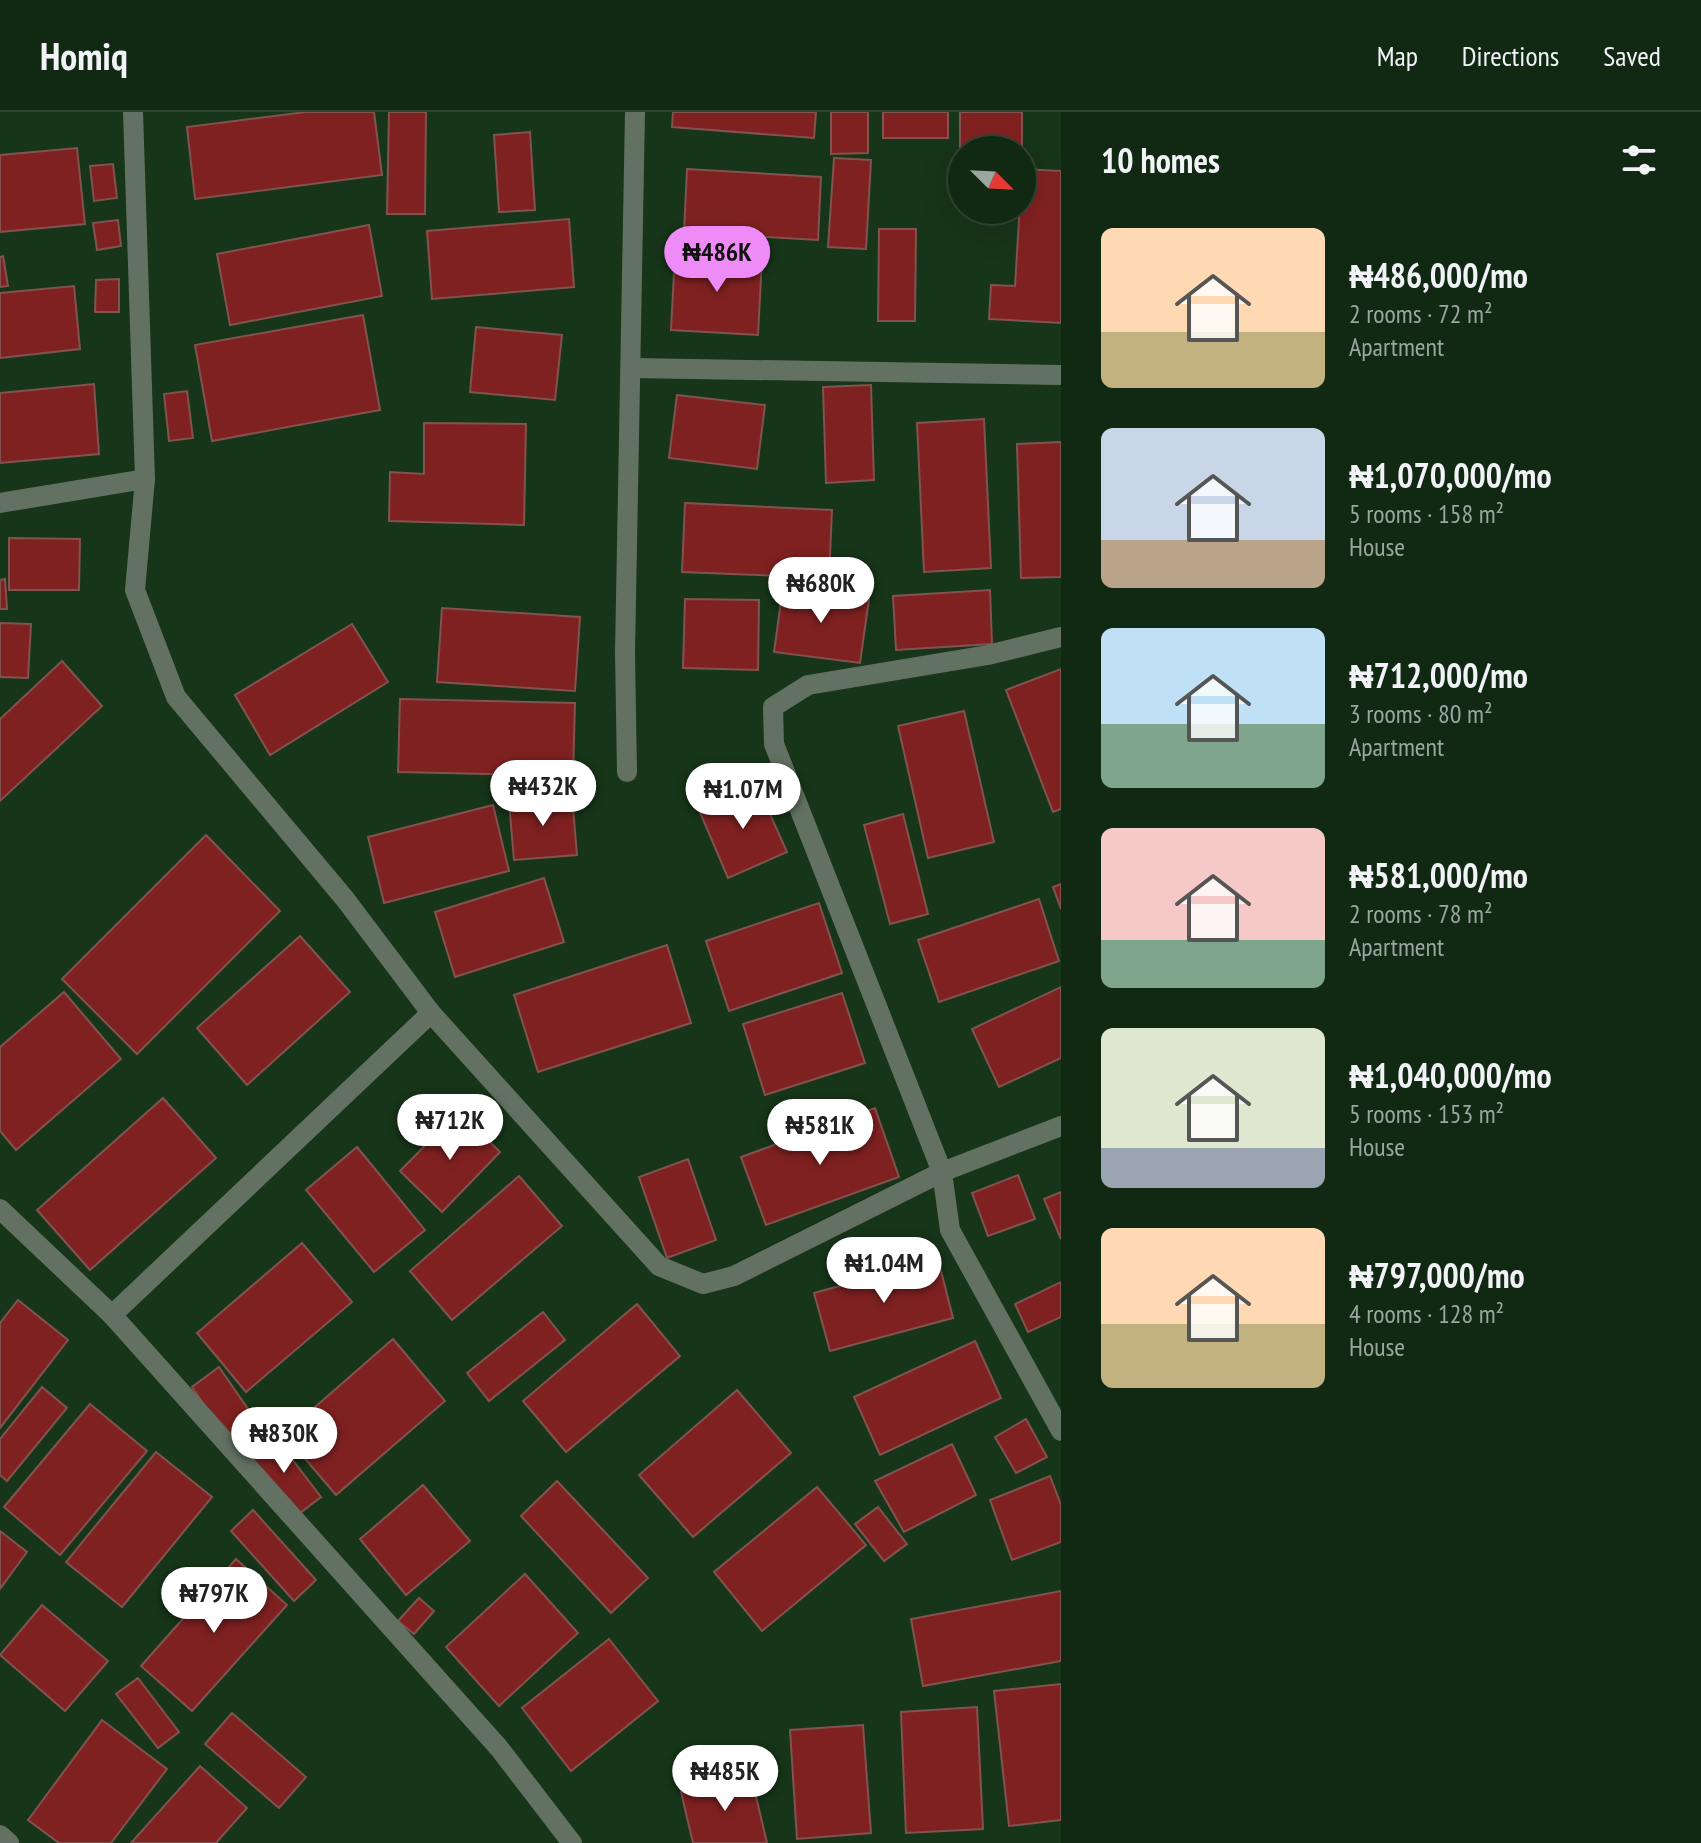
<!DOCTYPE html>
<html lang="en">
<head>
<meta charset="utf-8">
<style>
	:root { --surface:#112813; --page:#1e3421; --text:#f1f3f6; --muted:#9ca6a0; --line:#304433; --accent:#ef8bf6 }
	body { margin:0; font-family:"PT Sans Narrow",sans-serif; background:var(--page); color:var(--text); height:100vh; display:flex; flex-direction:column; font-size:30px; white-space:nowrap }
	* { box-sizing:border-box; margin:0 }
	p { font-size:26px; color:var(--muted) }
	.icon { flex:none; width:44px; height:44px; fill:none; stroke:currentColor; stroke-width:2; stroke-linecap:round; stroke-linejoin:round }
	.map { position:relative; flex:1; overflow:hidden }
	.panel { display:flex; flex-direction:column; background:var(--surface); width:640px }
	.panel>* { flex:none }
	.needle { width:52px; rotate:114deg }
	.buttons { position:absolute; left:948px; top:24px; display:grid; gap:16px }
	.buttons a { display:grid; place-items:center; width:88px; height:88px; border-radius:50%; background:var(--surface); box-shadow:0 8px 32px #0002,0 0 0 2px var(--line); font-size:40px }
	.price { position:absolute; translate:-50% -68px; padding:0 18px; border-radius:28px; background:#fff; color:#222; font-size:26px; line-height:52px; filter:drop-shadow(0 2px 4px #0008) }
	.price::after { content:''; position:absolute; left:50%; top:48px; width:24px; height:18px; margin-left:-12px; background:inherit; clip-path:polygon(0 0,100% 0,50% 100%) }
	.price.active { background:var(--accent); color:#111 }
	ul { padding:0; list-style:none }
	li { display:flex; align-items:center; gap:24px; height:200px; padding:0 40px }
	li span { display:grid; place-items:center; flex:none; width:224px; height:160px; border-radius:12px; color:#555 }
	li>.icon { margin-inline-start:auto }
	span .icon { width:96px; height:96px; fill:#fffc; stroke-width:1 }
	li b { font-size:34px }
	h2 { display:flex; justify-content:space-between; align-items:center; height:96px; padding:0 40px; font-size:34px }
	header { display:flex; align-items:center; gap:48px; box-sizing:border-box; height:112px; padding:0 40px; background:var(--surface); border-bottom:2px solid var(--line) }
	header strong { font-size:38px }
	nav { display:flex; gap:44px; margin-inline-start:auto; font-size:28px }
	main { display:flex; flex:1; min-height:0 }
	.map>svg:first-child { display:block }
	.building { fill:#802121; stroke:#80534f; stroke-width:2 }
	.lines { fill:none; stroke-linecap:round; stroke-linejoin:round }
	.street { stroke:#637163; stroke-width:20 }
</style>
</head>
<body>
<header>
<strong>Homiq</strong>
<nav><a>Map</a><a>Directions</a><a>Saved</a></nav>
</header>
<main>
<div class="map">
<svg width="1061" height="1731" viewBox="0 0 1061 1731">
	<rect width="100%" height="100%" fill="#173519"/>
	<g class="building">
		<path d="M306,0H374L382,63L195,87L187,15Z"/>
		<path d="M389,0H426L425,102H387Z"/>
		<path d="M673,0H816L814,26L672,15Z"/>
		<path d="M831,0H868V41L831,42Z"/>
		<rect x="883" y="0" width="65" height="26"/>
		<path d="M960,0H1022V35L960,36Z"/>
		<path d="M530,20L535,98L499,100L494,23Z"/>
		<path d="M77,36L85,112L0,120V43Z"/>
		<path d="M834,46L871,48L866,137L828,135Z"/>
		<path d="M113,52L117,86L94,89L90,54Z"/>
		<path d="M687,57L821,65L818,128L684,120Z"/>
		<path d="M1022,57L1061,59V211L989,207L991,173L1015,174Z"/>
		<path d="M569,107L574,175L432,187L427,119Z"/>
		<path d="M118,108L121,134L97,138L93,111Z"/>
		<path d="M369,113L382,184L230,213L217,142Z"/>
		<path d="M879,117H916L915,209H878Z"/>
		<path d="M675,142L762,146L758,223L671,218Z"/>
		<path d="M3,144L8,174L0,175V145Z"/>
		<path d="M119,167V200H95L96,168Z"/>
		<path d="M74,174L80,237L0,246V181Z"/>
		<path d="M363,203L380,298L212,329L195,233Z"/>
		<path d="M476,215L562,223L555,288L470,280Z"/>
		<path d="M94,272L99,342L0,351V281Z"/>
		<path d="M871,273L874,368L826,371L823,275Z"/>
		<path d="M187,279L193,326L169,329L164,282Z"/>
		<path d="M677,283L765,293L757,357L669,346Z"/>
		<path d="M984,307L991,456L924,460L917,311Z"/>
		<path d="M424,311L526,312L524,413L389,409L390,360L424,362Z"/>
		<path d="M1061,330V465L1021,466L1017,332Z"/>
		<path d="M685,391L832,398L829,466L682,460Z"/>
		<path d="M9,426L80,427L79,478H9Z"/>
		<path d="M5,467L7,497H0V468Z"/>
		<path d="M783,475L869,487L860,551L774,540Z"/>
		<path d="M990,478L992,532L896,538L893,484Z"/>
		<path d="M685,487L759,488L758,558L683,556Z"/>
		<path d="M442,496L580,505L575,579L437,570Z"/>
		<path d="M0,511L31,512L28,566L0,565Z"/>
		<path d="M352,512L388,570L270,643L235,583Z"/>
		<path d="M62,549L102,594L0,689V607Z"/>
		<path d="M1061,557V697L1053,700L1006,578Z"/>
		<path d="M400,587L575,591L573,664L398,660Z"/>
		<path d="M964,599L994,730L928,746L898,614Z"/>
		<path d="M757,673L787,740L728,766L699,698Z"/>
		<path d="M572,684L577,743L514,748L509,690Z"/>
		<path d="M493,693L509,759L384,791L368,725Z"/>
		<path d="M903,702L928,802L890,812L864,713Z"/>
		<path d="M206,723L280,799L137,942L62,867Z"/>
		<path d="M544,766L564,830L455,865L435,800Z"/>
		<path d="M1061,772V797L1053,775Z"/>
		<path d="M1039,787L1059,849L939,890L918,828Z"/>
		<path d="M819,791L842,861L729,899L706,829Z"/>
		<path d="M300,824L350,880L247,973L197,916Z"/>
		<path d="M667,833L691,911L538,960L514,883Z"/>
		<path d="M1061,875V946L999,975L972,917Z"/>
		<path d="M64,880L121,947L16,1038L0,1019V935Z"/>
		<path d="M842,881L865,951L765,983L743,912Z"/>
		<path d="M163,986L216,1046L90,1158L37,1098Z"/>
		<path d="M875,996L899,1065L766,1113L741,1045Z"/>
		<path d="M459,999L500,1040L442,1100L400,1059Z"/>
		<path d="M357,1035L425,1118L374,1160L306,1078Z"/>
		<path d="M688,1047L716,1128L667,1146L639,1065Z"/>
		<path d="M1018,1063L1035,1107L988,1124L972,1081Z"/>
		<path d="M519,1064L562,1114L452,1208L410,1159Z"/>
		<path d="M1061,1080V1127L1044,1087Z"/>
		<path d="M302,1131L352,1190L246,1280L197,1221Z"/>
		<path d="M938,1147L953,1206L830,1239L814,1181Z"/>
		<path d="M1061,1170V1205L1028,1220L1015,1192Z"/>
		<path d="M18,1188L68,1228L0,1316V1211Z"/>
		<path d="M637,1192L680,1244L566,1340L523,1289Z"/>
		<path d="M543,1200L565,1228L489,1289L467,1261Z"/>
		<path d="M393,1227L445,1289L336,1383L284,1322Z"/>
		<path d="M975,1229L1001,1286L880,1343L854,1285Z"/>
		<path d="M219,1255L255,1307L227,1326L192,1275Z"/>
		<path d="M42,1275L67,1296L7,1369L0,1363V1327Z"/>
		<path d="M737,1278L791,1341L693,1425L639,1363Z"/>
		<path d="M90,1292L147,1339L60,1443L4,1395Z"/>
		<path d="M1026,1307L1047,1345L1016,1361L995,1325Z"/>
		<path d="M273,1322L321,1385L296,1404L248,1342Z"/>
		<path d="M952,1332L976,1383L904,1420L875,1369Z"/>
		<path d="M156,1340L212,1385L122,1495L66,1450Z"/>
		<path d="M1050,1364L1061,1393V1430L1012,1448L990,1388Z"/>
		<path d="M557,1369L648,1466L611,1501L521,1404Z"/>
		<path d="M423,1373L470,1429L406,1483L360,1427Z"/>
		<path d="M817,1375L866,1433L762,1519L714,1460Z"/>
		<path d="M878,1395L907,1432L884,1449L855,1412Z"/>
		<path d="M253,1398L316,1468L294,1489L231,1419Z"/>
		<path d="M0,1419L27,1440L0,1477Z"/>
		<path d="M236,1447L287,1493L192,1599L141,1554Z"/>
		<path d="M525,1462L578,1521L499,1594L446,1535Z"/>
		<path d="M1061,1479V1549L923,1574L911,1507Z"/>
		<path d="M419,1486L434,1499L414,1522L398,1509Z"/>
		<path d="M42,1493L108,1549L65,1599L0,1543Z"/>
		<path d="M609,1527L658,1589L571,1659L522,1596Z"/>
		<path d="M138,1566L179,1620L158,1636L116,1582Z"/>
		<path d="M1061,1572V1708L1009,1714L994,1579Z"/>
		<path d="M977,1595L983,1717L906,1721L901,1600Z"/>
		<path d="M232,1601L306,1665L279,1696L205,1632Z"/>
		<path d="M102,1608L167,1657L111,1731H59L28,1708Z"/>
		<path d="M863,1613L871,1721L797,1727L790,1618Z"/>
		<path d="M200,1654L247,1696L216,1731H131Z"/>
		<path d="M751,1663L767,1731H693L681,1680Z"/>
	</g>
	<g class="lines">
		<g class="street">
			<path d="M133,0L145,367L135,478L176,585L345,787L431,901L659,1154L703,1172L734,1164L942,1060L1061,1014"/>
			<path d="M632,256L1061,263"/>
			<path d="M0,391L145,367"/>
			<path d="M1061,525L988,543L808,573L773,595L774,632L942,1060L950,1118L1061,1319"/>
			<path d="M627,660L625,541L635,0"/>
			<path d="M0,1097L112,1203L499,1636L572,1731"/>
			<path d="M112,1203L431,901"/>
			<path d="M0,1723L9,1731"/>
		</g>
	</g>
</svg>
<div class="buttons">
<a><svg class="needle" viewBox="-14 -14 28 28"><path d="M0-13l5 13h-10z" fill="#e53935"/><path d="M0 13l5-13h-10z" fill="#9ca6a0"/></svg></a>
</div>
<b class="price active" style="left:717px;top:182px">₦486K</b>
<b class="price" style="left:821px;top:513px">₦680K</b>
<b class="price" style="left:543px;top:716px">₦432K</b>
<b class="price" style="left:743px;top:719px">₦1.07M</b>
<b class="price" style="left:450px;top:1050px">₦712K</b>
<b class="price" style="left:820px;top:1055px">₦581K</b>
<b class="price" style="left:884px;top:1193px">₦1.04M</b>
<b class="price" style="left:284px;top:1363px">₦830K</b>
<b class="price" style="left:214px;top:1523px">₦797K</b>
<b class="price" style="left:725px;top:1701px">₦485K</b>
</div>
<section class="panel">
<h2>10 homes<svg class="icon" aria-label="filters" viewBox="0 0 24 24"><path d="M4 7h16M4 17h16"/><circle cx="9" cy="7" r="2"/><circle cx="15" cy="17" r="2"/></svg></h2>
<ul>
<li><span style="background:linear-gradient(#ffd9b3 65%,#c2b280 0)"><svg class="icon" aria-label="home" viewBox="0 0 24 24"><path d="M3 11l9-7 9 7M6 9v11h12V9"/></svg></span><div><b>₦486,000/mo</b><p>2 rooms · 72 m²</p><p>Apartment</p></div></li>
<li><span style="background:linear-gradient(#c9d6e8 70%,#b9a48a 0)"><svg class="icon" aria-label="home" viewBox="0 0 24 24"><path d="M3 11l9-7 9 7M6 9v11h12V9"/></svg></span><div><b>₦1,070,000/mo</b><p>5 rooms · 158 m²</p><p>House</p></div></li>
<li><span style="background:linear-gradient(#bfe0f5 60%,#7fa58c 0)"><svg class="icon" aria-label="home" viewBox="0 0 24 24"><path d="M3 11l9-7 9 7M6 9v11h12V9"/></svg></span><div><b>₦712,000/mo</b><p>3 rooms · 80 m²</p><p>Apartment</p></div></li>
<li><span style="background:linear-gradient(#f6c9c9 70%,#7fa58c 0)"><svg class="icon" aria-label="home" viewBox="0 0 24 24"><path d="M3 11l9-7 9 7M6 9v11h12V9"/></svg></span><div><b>₦581,000/mo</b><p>2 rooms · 78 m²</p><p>Apartment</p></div></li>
<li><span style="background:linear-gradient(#dfe7d0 75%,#9aa5b1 0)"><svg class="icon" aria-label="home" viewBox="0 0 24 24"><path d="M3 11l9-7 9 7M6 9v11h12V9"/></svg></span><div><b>₦1,040,000/mo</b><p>5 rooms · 153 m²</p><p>House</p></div></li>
<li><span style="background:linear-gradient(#ffd9b3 60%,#c2b280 0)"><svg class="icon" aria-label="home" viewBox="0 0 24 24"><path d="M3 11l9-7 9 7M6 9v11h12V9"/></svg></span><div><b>₦797,000/mo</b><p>4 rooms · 128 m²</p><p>House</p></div></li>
</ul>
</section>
</main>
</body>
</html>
